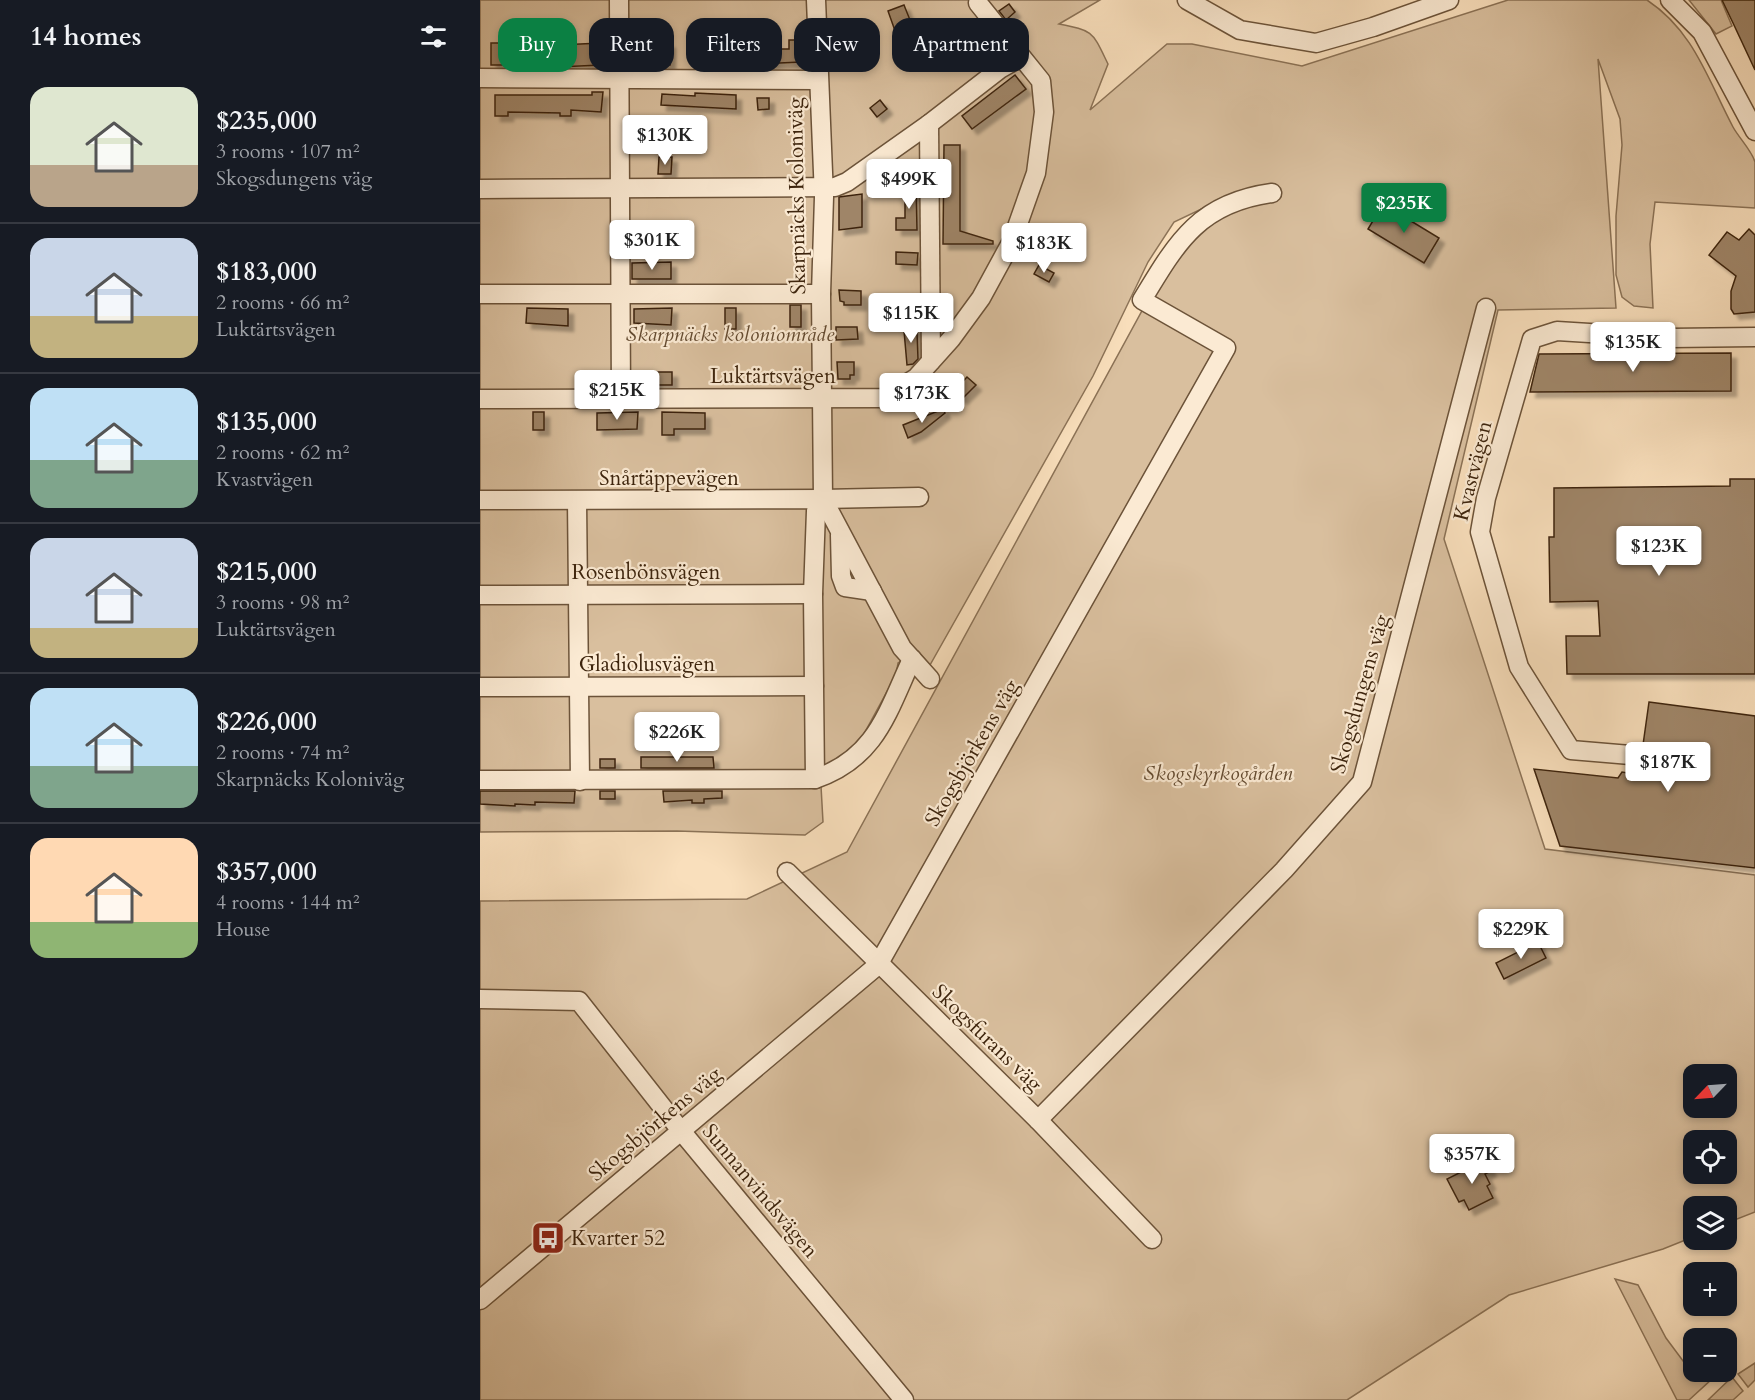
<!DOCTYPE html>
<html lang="en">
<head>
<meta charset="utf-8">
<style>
	:root { --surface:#171b24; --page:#20242c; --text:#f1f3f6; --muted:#9ea1a6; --line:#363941; --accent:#0b8043 }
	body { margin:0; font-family:Cardo,serif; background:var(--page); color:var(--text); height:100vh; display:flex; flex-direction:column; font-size:22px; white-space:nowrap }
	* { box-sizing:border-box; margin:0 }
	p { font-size:20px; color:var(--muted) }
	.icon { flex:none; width:33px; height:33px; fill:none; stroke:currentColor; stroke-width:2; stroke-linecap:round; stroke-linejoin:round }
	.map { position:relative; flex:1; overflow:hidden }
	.panel { display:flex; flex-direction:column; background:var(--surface); width:480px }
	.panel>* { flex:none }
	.hud { position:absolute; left:18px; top:18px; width:570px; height:54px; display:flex; gap:12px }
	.needle { width:39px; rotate:245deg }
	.buttons { position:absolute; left:1203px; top:1064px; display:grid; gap:12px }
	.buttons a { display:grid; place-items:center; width:54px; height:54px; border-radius:12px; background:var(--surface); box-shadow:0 3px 9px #0003; font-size:30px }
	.price { position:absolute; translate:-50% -51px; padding:0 14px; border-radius:6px; background:#fff; color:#222; font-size:20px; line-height:39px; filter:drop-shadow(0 2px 3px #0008) }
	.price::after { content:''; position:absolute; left:50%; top:36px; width:18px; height:14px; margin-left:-9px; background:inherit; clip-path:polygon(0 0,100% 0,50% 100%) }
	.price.current { background:var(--accent); color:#fff }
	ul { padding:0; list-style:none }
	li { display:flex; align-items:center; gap:18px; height:150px; padding:0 30px }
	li+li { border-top:2px solid var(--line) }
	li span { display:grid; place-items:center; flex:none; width:168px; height:120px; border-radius:18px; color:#555 }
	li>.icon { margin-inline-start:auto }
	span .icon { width:72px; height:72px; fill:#fffc; stroke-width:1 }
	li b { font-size:26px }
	h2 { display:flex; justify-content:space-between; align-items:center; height:72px; padding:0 30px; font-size:26px }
	.chip { padding:0 21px; border-radius:18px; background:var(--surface); box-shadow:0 3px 9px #0003; font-size:21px; line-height:54px }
	.chip.current { background:var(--accent); color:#fff }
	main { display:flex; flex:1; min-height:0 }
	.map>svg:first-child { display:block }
	.green { fill:#d9bf9e; stroke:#8b7256; stroke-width:1.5; fill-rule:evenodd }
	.building { fill:#9f8568; stroke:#3d240d; stroke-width:1.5; filter:url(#shadow) }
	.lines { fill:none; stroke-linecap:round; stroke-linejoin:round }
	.minor-casing { stroke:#6c5339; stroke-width:21 }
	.minor { stroke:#fbead3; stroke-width:18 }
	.labels { text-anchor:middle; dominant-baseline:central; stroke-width:4.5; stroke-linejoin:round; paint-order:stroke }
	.street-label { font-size:21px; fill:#3d240d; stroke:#fbead3 }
	.park-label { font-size:21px; font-style:italic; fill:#644b31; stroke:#fbead3 }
	.poi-label { font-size:21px; fill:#3d240d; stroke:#fbead3; text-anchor:start }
</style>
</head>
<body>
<main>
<section class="panel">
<h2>14 homes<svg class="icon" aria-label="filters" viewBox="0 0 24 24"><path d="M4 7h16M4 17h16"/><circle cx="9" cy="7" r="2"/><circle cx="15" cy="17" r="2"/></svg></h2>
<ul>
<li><span style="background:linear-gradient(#dfe7d0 65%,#b9a48a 0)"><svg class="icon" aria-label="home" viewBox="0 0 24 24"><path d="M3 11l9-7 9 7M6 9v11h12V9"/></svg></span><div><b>$235,000</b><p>3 rooms · 107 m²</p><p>Skogsdungens väg</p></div></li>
<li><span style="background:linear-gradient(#c9d6e8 65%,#c2b280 0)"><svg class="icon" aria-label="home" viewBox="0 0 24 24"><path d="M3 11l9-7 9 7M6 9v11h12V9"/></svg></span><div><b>$183,000</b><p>2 rooms · 66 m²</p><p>Luktärtsvägen</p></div></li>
<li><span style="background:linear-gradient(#bfe0f5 60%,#7fa58c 0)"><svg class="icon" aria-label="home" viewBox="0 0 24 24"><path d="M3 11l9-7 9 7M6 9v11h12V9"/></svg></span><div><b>$135,000</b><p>2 rooms · 62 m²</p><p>Kvastvägen</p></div></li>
<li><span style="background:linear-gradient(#c9d6e8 75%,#c2b280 0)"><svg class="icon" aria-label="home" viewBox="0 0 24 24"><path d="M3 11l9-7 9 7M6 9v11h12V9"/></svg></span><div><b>$215,000</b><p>3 rooms · 98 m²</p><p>Luktärtsvägen</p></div></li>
<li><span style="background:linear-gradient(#bfe0f5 65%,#7fa58c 0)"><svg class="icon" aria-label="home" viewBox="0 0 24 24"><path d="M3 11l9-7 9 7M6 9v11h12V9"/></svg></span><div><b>$226,000</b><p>2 rooms · 74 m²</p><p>Skarpnäcks Koloniväg</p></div></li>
<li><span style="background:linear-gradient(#ffd9b3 70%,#8fb573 0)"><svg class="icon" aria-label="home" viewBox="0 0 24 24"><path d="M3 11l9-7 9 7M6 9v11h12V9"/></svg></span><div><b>$357,000</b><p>4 rooms · 144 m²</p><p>House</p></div></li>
</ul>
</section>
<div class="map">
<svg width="1275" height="1400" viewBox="0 0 1275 1400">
	<defs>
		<filter id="shadow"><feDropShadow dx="5.5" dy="5.5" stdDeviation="1.5" flood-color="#0004"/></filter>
	</defs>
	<rect width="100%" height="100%" fill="#f9dfbc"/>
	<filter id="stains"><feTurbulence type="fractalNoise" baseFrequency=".00333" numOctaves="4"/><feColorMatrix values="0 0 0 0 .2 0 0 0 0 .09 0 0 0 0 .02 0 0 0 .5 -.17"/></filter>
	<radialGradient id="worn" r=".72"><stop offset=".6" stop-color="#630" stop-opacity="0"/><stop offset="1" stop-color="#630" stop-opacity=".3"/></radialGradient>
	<g class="green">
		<path d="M0,0H620L579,24C614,31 612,31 628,64L610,110L687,44H712L822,66L1028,0H1167C1214,31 1228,80 1253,127C1259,138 1272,151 1275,162C1275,175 1275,194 1275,208L1175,202L1170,244L1173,308L1154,306L1142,297L1136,275V216L1142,145L1140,119L1118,59L1136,308L1018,310L964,539L1065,849L1275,875V1212L1247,1223L1246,1206H1214L1213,1237L1183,1249L1029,1295L867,1400H0V901L267,899L367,852L712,219L732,204L694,222L668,262L613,376L450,665L438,651L418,663L416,675L380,741L353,763L341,786L343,822L325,835L197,831L0,832ZM1214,1074H1246V1107H1214ZM1214,1140H1246V1173H1214Z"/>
		<path d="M1209,0H1241L1252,26L1236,34Z"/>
		<path d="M1135,1279L1158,1285L1186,1338L1212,1373L1229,1371L1233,1378L1209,1400H1197Z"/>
		<path d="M1275,1363V1380L1268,1387L1258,1374Z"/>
		<path d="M1252,1377L1263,1391L1253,1400H1228Z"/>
	</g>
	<g class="building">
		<path d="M1242,0H1275V70L1253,23Z"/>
		<path d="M529,4L535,12L526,20L519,11Z"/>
		<path d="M424,5L436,35L419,42L408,11Z"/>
		<path d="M309,40H321V62L278,64V49H309Z"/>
		<path d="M212,41H255L256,63H213Z"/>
		<rect x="44" y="42" width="12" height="22"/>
		<path d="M150,42L190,43V65L151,64Z"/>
		<rect x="11" y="43" width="11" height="22"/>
		<path d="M121,43V65L78,67L79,45Z"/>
		<path d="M535,75L546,89L492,129L482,116Z"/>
		<path d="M112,92H123L121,112L91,110V116H80V113L28,112V116H15V95H112Z"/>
		<path d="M215,93L256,95V109L181,105L182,94L215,96Z"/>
		<path d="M277,98H289V109L278,110Z"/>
		<path d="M400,100L407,109L397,117L390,108Z"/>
		<path d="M464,145H480V231L513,241V244H463Z"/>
		<path d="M179,157H192L191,174H178Z"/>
		<path d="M416,161L418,179L407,180L405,169Z"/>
		<path d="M436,184L437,230H416V218H425V185Z"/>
		<path d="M382,194V227L359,230V197Z"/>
		<path d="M903,204L959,238L944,263L888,229Z"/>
		<path d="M1269,229L1275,235V312L1254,314L1251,309V291L1256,276L1229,255L1247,232L1259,240Z"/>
		<path d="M416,252L438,253L437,265L416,264Z"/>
		<path d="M191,262V279H152V263Z"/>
		<path d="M559,265L574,273L569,282L554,274Z"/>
		<path d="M359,290L381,291V305H364V302L360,301Z"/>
		<rect x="310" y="305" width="11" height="22"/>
		<path d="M47,308L88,309V326L46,323Z"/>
		<path d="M192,308L191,325L154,323V309Z"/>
		<rect x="245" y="308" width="11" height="21"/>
		<path d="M423,319L437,332L438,359L433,364L427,365Z"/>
		<path d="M356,327H377L378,339L356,340Z"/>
		<path d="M1251,353V391L1050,392L1059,354Z"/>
		<path d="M357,362H374V375H370V379H358Z"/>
		<rect x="154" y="372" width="38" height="13"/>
		<path d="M487,377L496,385L482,399L474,391Z"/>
		<path d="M463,409L465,413L441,432L428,438L423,425Z"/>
		<rect x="53" y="412" width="11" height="18"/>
		<path d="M158,412L157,429L117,430V413Z"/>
		<path d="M182,412L225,413V429H194V435H182Z"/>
		<path d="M1250,479H1275V674H1087L1086,636H1120L1118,601L1070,602L1069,537H1074V488L1250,486Z"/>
		<path d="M1169,702L1275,716V868L1080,846L1054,769L1138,778L1142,772L1160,775V767L1167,766L1173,758L1172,751L1163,745Z"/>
		<path d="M161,757H233L234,768H161Z"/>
		<rect x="120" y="759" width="15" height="9"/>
		<path d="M0,791H95L94,803L55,802V805L35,804V806L0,804Z"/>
		<rect x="120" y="791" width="15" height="8"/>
		<path d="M183,791H242V798L224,799V803H212V800L184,802Z"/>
		<path d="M1058,942L1066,958L1024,979L1016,963Z"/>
		<path d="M1005,1160L1011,1171L1005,1174L1010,1184L1007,1186L1013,1198L989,1210L984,1200L979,1202L967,1179Z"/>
	</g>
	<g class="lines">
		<defs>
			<g id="minor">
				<path d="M139,0L141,398"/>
				<path d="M707,0L760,30L836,43L893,27L969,0"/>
				<path d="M1190,0L1222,32L1275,131"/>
				<path d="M0,78L338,80"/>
				<path d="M449,124L451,361"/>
				<path d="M0,189L355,187L367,182L449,124L520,69L541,57"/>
				<path d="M0,294H341"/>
				<path d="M0,399L403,398L436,378L471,339L501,298L532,241L556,173L564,112L561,81L498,3"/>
				<path d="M343,499L439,497"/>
				<path d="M0,500L343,499L422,648L450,679"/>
				<path d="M97,501L100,781"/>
				<path d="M360,535L361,576L365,587L392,591"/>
				<path d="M0,595L333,594"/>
				<path d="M0,687L334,686"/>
				<path d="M1162,756L1091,750L1039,667L1000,532L1006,498L1052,339L1077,331L1190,338L1275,337"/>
				<path d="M335,779C396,758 407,713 432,659"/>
				<path d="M0,780L335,779L333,594L336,511L343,499L341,294L344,197L336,0"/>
				<path d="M307,872L558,1120L672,1239"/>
				<path d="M0,999L99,1001L202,1132L424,1400"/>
				<path d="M558,1120L804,870L882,782L1006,308"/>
				<path d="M0,1300L398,965L746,348L662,300C697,242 719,203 792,193"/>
			</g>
		</defs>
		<use href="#minor" class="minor-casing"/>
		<use href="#minor" class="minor"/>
	</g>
	<defs>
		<symbol id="bus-square" viewBox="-11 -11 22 22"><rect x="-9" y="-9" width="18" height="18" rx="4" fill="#8f2418" stroke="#fbead3"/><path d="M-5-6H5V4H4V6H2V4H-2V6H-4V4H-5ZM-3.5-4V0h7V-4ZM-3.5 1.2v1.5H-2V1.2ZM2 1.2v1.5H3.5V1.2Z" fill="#fff"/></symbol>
	</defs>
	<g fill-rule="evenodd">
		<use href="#bus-square" x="49" y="1219" width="38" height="38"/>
	</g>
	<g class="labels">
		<g class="street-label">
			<text transform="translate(317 196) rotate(-91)">Skarpnäcks Koloniväg</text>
			<text x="293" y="376">Luktärtsvägen</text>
			<text transform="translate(993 471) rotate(-76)">Kvastvägen</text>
			<text x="189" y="478">Snårtäppevägen</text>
			<text x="166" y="572">Rosenbönsvägen</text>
			<text x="167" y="664">Gladiolusvägen</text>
			<text transform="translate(880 694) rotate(-74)">Skogsdungens väg</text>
			<text transform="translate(492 753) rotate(-60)">Skogsbjörkens väg</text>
			<text transform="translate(507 1038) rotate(44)">Skogsfurans väg</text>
			<text transform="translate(175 1124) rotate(-40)">Skogsbjörkens väg</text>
			<text transform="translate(280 1191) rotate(50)">Sunnanvindsvägen</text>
		</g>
		<g class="park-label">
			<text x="250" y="334">Skarpnäcks koloniområde</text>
			<text x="738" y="773">Skogskyrkogården</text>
		</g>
		<g class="poi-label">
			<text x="91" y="1238">Kvarter 52</text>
		</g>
	</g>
	<rect width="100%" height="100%" filter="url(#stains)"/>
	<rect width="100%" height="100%" fill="url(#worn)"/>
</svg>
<div class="buttons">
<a><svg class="needle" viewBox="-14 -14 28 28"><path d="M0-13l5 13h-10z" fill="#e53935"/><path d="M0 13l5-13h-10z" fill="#9ea1a6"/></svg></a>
<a><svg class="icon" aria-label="locate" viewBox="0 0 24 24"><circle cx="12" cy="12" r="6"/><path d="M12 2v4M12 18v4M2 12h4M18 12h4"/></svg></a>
<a><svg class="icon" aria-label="layers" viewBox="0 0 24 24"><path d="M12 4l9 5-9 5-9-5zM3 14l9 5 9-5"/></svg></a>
<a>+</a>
<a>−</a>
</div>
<b class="price" style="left:185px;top:166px">$130K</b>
<b class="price" style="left:429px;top:210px">$499K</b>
<b class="price current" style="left:924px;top:234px">$235K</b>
<b class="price" style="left:172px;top:271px">$301K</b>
<b class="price" style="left:564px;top:274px">$183K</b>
<b class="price" style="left:431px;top:344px">$115K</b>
<b class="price" style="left:1153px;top:373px">$135K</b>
<b class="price" style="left:137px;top:421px">$215K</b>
<b class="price" style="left:442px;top:424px">$173K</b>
<b class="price" style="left:1179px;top:577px">$123K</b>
<b class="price" style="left:197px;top:763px">$226K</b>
<b class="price" style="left:1188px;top:793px">$187K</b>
<b class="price" style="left:1041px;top:960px">$229K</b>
<b class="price" style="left:992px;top:1185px">$357K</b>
<div class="hud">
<a class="chip current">Buy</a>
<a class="chip">Rent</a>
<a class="chip">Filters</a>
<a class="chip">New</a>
<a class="chip">Apartment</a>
</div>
</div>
</main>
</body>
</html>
